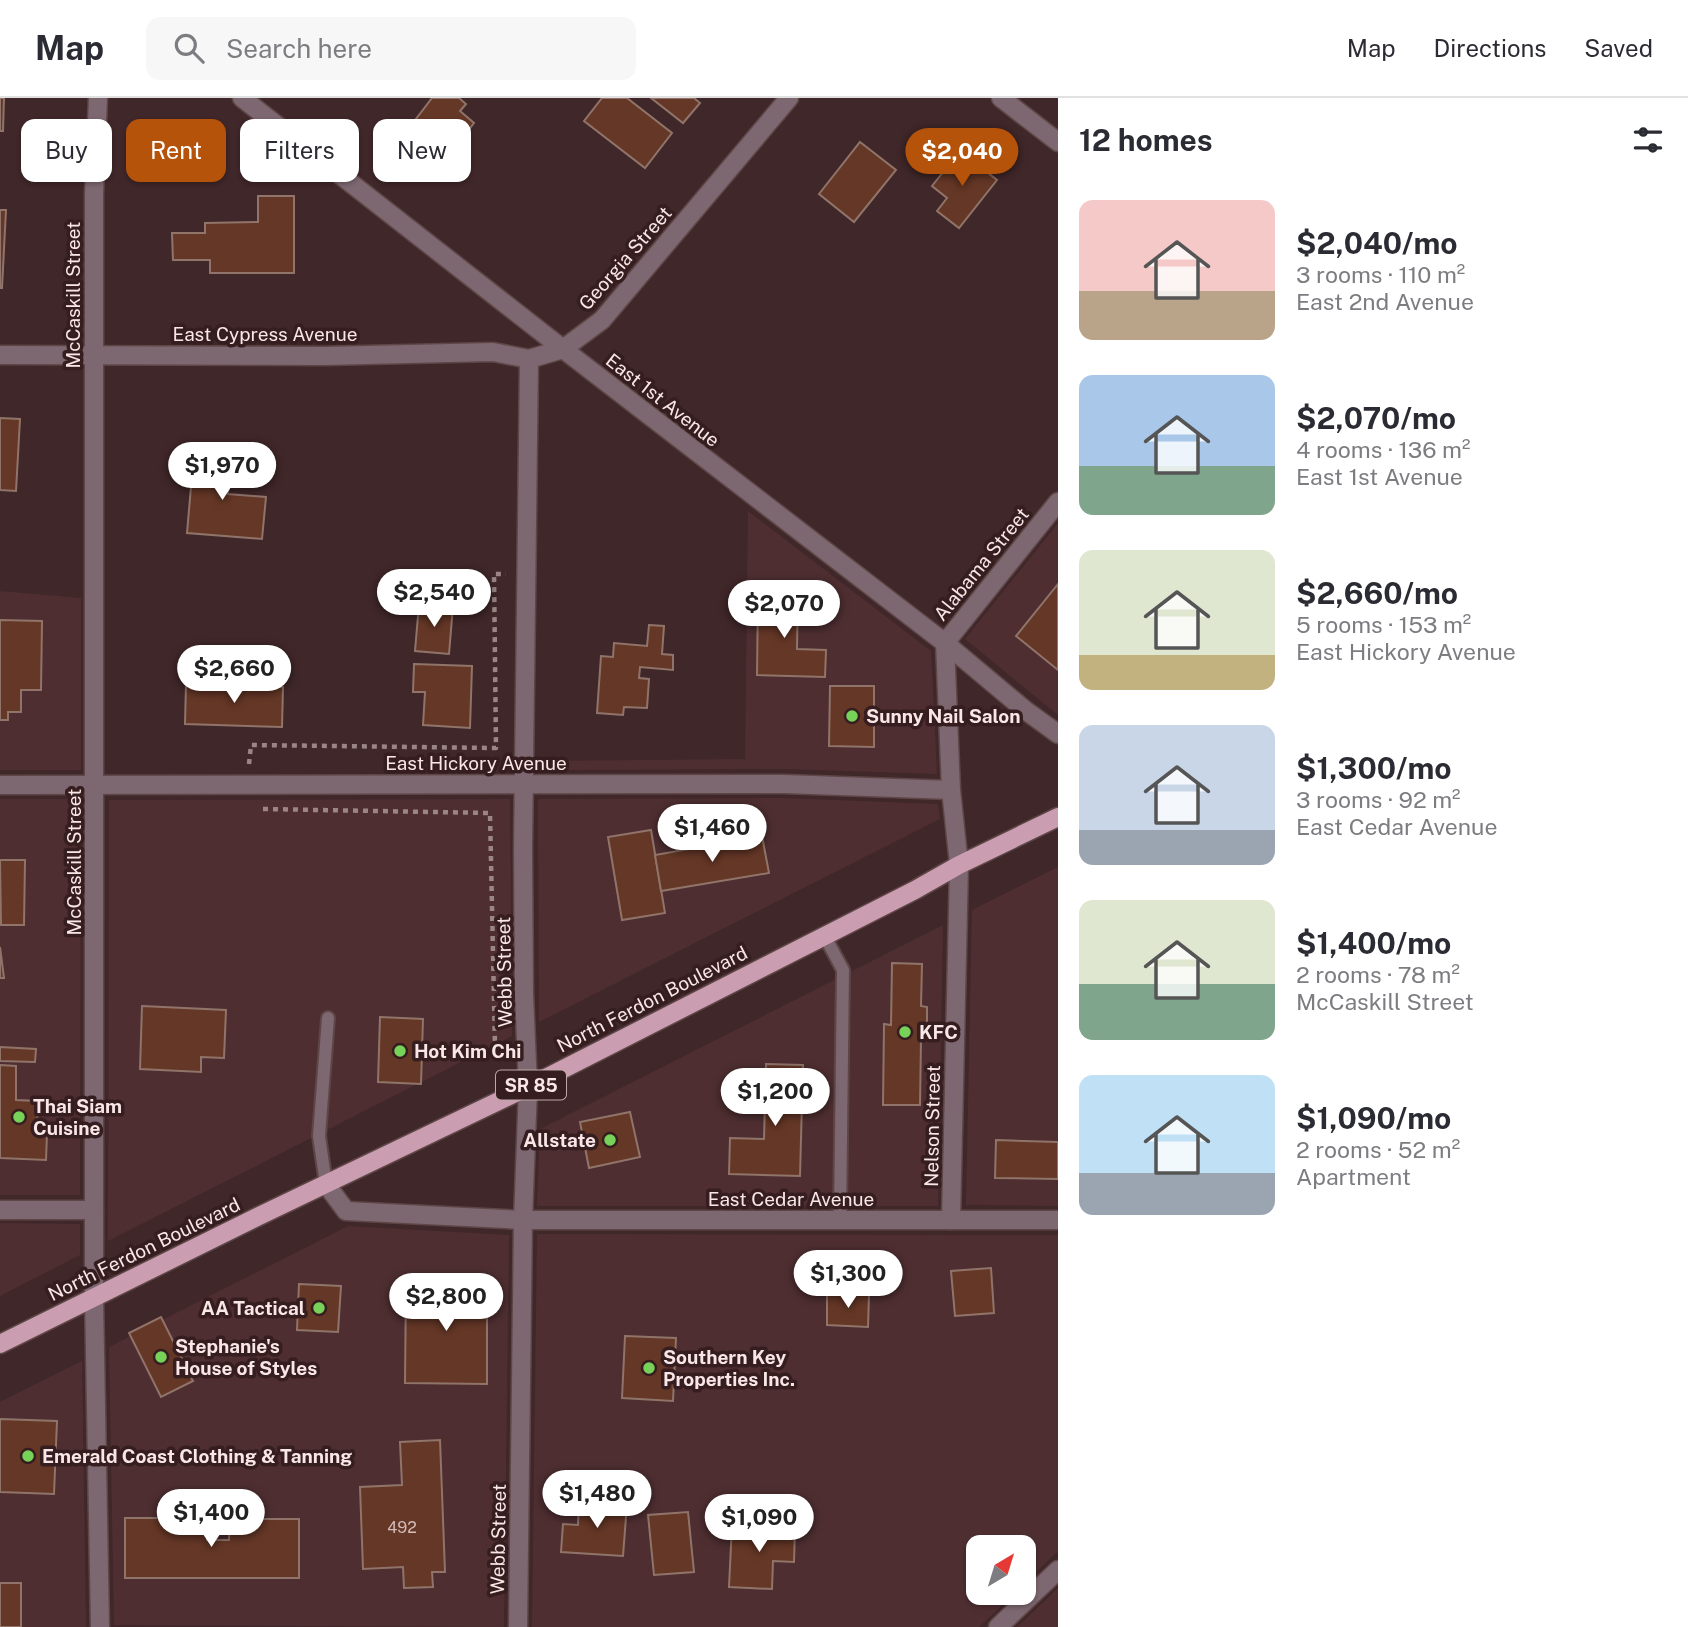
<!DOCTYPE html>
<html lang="en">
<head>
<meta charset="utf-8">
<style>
	:root { --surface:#fff; --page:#f7f7f7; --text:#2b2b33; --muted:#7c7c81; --line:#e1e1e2; --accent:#b45309 }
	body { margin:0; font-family:"Public Sans",sans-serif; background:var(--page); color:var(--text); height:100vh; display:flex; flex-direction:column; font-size:26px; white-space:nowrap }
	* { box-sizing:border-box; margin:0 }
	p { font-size:23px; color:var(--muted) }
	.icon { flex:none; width:38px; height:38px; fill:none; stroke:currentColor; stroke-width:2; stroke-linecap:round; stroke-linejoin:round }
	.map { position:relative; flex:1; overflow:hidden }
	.sheet { display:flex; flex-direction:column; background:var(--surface); width:630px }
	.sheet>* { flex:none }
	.top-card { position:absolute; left:21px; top:21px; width:665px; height:63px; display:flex; gap:14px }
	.needle { width:46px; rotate:38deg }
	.controls { position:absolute; left:966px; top:1437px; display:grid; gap:14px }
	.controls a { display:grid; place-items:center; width:70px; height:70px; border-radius:14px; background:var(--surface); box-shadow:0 2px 5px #0004; font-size:35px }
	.price { position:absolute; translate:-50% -60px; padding:0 16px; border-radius:24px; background:#fff; color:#222; font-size:23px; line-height:46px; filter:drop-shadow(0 2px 4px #0008) }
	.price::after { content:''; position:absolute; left:50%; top:42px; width:21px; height:16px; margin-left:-10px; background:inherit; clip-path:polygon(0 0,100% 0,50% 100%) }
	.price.selected { background:var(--accent); color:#fff }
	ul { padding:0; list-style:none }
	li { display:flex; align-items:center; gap:21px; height:175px; padding:0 21px }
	li span { display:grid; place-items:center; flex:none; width:196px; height:140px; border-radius:14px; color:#555 }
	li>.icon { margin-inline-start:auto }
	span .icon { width:84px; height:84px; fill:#fffc; stroke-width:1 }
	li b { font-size:30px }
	h2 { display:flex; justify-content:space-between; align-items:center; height:84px; padding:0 21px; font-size:30px }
	.tag { padding:0 24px; border-radius:14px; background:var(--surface); box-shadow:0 2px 5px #0004; font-size:24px; line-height:63px }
	.tag.selected { background:var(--accent); color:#fff }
	header { display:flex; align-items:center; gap:42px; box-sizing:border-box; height:98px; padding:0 35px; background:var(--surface); border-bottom:2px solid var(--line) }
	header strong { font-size:33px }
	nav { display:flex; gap:38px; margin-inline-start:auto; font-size:24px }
	.search { width:490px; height:63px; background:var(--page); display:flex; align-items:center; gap:18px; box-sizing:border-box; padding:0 24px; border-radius:14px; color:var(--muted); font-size:26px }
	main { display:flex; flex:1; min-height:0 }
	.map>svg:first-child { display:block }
	.built { fill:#4e2e31 }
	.building { fill:#653726; stroke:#90746a; stroke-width:2 }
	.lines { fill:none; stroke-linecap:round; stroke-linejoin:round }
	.service-casing { stroke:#5e4647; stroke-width:16 }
	.minor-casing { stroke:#5e4647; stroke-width:21 }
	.primary-casing { stroke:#5e4647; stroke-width:21 }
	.path { stroke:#9b8586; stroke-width:4.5; stroke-dasharray:5 5; stroke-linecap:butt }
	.service { stroke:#7d6770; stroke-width:12 }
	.minor { stroke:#7d6770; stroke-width:18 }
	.primary { stroke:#cb9db1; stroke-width:18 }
	.poi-dot { fill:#77d259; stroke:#361d1f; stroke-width:2.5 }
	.labels { text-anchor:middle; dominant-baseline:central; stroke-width:7; stroke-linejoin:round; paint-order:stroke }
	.number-label { font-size:16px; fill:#d4bbb7 }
	.shield { fill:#361d1f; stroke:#beaaab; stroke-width:2 }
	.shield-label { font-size:18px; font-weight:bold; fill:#f9e7e7 }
	.street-label { font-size:19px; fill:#f9e7e7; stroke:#361d1f }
	.poi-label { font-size:19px; font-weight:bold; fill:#f9e7e7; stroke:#361d1f; text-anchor:start }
</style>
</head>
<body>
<header>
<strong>Map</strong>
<div class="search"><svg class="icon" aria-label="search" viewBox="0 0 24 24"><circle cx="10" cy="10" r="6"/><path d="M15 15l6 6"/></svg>Search here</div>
<nav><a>Map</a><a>Directions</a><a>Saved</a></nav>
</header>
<main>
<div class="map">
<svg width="1058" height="1529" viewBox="0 0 1058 1529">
	<rect width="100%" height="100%" fill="#402729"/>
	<g class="built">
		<path d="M748,413L931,553L937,676L786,671L539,672V663L745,661Z"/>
		<path d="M1058,425V617L965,541Z"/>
		<path d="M0,493L81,500V672H0Z"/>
		<path d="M782,700L938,706L940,721L539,924L538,701Z"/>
		<path d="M0,701H81L80,1097H0Z"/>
		<path d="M510,701L512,938L108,1143L109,702Z"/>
		<path d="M1058,769V1108L966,1107L972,812Z"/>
		<path d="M943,827L938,1108H537L540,1031Z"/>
		<path d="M0,1125L80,1126V1157L0,1198Z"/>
		<path d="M348,1128L509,1137L504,1529L114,1527L109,1249Z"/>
		<path d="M537,1136L1058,1137V1453L1024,1486V1449H978V1494L1015,1495L979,1529H532Z"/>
		<path d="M82,1263L86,1529H0V1304Z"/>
		<path d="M1058,1490V1529H1017Z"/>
	</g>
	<g class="building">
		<path d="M0,0H4L3,33H0Z"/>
		<path d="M432,0H459L466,6L460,13L474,25L444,63L406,34Z"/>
		<path d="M602,0H627L672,35L645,70L584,23Z"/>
		<path d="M651,0H694L700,5L683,25Z"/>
		<path d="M860,44L896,72L854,124L819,96Z"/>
		<path d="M960,53L997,82L959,130L937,113L947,100L932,88Z"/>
		<path d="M258,98H294V175H210V162H173L172,135H205V125L258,124Z"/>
		<path d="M0,112H6L2,190H0Z"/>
		<path d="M0,320L20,321L16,393L0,392Z"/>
		<path d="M194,354L231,358L228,396L266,399L262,441L187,435Z"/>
		<path d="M1058,486V572L1016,538Z"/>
		<path d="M758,496L798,497L797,551L826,552L825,579L757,577Z"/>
		<path d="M419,506L453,508L449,556L415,553Z"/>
		<path d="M0,522L42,523L41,592H21V614H8V622H0Z"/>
		<path d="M649,527L664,528L662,556L673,557V572L640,569L639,580L649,581L647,610L624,609L623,617L597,615L601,558L613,559L614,545L647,548Z"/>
		<path d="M414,566L472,568L470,630L423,627L425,594H413Z"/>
		<path d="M186,586L283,589L282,629L185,626Z"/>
		<path d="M830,588H874V649L829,648Z"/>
		<path d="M651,732L665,815L622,822L608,739Z"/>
		<path d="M762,738L769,775L661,793L655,757Z"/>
		<path d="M0,762H25L24,827H1Z"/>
		<path d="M0,849L4,880H0Z"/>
		<path d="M892,865L922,866L921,908L927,909V941H921L920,1007H883L884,926L891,927Z"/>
		<path d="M142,908L226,912L224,960L201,959V974L140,971Z"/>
		<path d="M380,919L423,921L421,986L378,984Z"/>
		<path d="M0,949L36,951L35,964L0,963Z"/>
		<path d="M766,966L803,967L800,1078L729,1076L730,1040L764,1041Z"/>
		<path d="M0,967L16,968V1002L38,1003L37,1035L47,1036L46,1062L0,1060Z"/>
		<path d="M630,1014L640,1059L589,1070L580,1024Z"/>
		<path d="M996,1042L1058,1044V1081L995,1080Z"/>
		<path d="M991,1170L994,1215L955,1218L951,1173Z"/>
		<path d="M406,1184H487V1286L405,1285Z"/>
		<path d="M299,1186L341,1188L338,1234L297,1232Z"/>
		<path d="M827,1195L869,1197L868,1229L827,1227Z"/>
		<path d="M161,1219L193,1283L161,1299L129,1235Z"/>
		<path d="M625,1238L676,1240L673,1303L622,1300Z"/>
		<path d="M0,1321L57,1323L54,1396L0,1394Z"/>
		<path d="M440,1342L445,1474H432L433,1489L404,1490L403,1469L363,1471L360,1389L402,1387L400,1344Z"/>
		<path d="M579,1403L627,1406L623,1458L561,1454L563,1426L578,1427Z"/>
		<path d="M688,1414L694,1474L654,1477L648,1417Z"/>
		<path d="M125,1420H207V1442H229L230,1421H299V1480H125Z"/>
		<path d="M732,1427L795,1430L794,1464L773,1463L772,1491L729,1489Z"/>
		<rect x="0" y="1485" width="21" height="44"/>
	</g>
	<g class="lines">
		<defs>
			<g id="service">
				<path d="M824,837L843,872L840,1122"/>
				<path d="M326,1086L319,1038L328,920"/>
			</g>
			<g id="minor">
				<path d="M98,0L94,95V1199L100,1529"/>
				<path d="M242,0L563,251L945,545L1025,612L1058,636"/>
				<path d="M1001,0L1058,44"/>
				<path d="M0,257L324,258L493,254L529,261L563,251L602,222L789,0"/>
				<path d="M0,687L784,686L951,692"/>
				<path d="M326,1086L346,1113L523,1122H1058"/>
				<path d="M0,1112H94"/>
				<path d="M951,1122L959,767L951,692L945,545L1058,404"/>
				<path d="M518,1529L523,1122L528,989L524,896L523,751L529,261"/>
				<path d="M998,1529L1058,1472"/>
			</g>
			<path id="primary" d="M0,1246L257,1119L528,989L915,792L959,767L1058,719"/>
		</defs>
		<use href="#service" class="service-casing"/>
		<use href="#minor" class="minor-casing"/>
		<use href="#primary" class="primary-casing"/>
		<g class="path">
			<path d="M249,666L251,647L496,650L494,476H506"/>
			<path d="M263,711L490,715L495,949"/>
		</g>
		<use href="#service" class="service"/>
		<use href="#minor" class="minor"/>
		<use href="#primary" class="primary"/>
	</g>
	<g class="poi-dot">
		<circle cx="852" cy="618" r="7"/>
		<circle cx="905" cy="934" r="7"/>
		<circle cx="400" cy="953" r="7"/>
		<circle cx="19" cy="1019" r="7"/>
		<circle cx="610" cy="1042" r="7"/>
		<circle cx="319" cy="1210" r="7"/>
		<circle cx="161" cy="1259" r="7"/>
		<circle cx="649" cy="1270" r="7"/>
		<circle cx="28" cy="1358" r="7"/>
	</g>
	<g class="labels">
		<g class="number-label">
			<text x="402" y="1429">492</text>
		</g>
		<rect class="shield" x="496" y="972.5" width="70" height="29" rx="5"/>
		<g class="shield-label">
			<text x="531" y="987">SR 85</text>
		</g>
		<g class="street-label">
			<text transform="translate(625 160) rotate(-49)">Georgia Street</text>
			<text transform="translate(73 197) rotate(-90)">McCaskill Street</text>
			<text x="265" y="236">East Cypress Avenue</text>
			<text transform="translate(663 302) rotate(38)">East 1st Avenue</text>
			<text transform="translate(981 466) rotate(-51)">Alabama Street</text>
			<text x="476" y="665">East Hickory Avenue</text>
			<text transform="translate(74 764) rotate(-90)">McCaskill Street</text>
			<text transform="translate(504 874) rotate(-91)">Webb Street</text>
			<text transform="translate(652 901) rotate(-27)">North Ferdon Boulevard</text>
			<text transform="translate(932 1028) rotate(-89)">Nelson Street</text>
			<text x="791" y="1101">East Cedar Avenue</text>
			<text transform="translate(144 1151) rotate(-26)">North Ferdon Boulevard</text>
			<text transform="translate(498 1441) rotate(-89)">Webb Street</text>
		</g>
		<g class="poi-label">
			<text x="866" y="618">Sunny Nail Salon</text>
			<text x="919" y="934">KFC</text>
			<text x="414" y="953">Hot Kim Chi</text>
			<text x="33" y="1008">Thai Siam<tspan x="33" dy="22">Cuisine</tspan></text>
			<text x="596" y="1042" text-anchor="end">Allstate</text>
			<text x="305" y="1210" text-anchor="end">AA Tactical</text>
			<text x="175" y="1248">Stephanie's<tspan x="175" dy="22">House of Styles</tspan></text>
			<text x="663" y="1259">Southern Key<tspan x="663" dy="22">Properties Inc.</tspan></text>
			<text x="42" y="1358">Emerald Coast Clothing &amp; Tanning</text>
		</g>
	</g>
</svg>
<div class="controls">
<a><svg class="needle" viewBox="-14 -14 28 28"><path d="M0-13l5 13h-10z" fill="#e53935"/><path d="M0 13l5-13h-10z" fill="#7c7c81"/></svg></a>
</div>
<b class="price selected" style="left:962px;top:90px">$2,040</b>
<b class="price" style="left:222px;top:404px">$1,970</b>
<b class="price" style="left:434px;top:531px">$2,540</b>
<b class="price" style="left:784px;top:542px">$2,070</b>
<b class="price" style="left:234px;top:607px">$2,660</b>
<b class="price" style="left:712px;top:766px">$1,460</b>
<b class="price" style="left:775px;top:1030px">$1,200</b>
<b class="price" style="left:848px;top:1212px">$1,300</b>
<b class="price" style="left:446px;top:1235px">$2,800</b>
<b class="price" style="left:597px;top:1432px">$1,480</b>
<b class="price" style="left:211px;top:1451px">$1,400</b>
<b class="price" style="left:759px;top:1456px">$1,090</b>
<div class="top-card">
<a class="tag">Buy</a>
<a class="tag selected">Rent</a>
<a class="tag">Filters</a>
<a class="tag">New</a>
</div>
</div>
<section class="sheet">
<h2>12 homes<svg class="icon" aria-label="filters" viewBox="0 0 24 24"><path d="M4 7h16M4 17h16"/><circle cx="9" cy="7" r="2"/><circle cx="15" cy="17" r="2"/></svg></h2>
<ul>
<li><span style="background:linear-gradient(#f6c9c9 65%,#b9a48a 0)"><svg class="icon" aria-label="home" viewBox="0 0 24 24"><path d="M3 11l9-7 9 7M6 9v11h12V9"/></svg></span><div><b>$2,040/mo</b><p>3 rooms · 110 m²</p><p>East 2nd Avenue</p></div></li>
<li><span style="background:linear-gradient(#a9c7e8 65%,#7fa58c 0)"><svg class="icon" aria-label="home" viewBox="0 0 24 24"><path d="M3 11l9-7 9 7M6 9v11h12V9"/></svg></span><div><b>$2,070/mo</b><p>4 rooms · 136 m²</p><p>East 1st Avenue</p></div></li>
<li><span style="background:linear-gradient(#dfe7d0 75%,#c2b280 0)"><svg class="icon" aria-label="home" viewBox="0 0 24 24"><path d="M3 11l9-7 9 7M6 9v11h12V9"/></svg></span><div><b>$2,660/mo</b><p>5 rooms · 153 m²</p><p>East Hickory Avenue</p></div></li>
<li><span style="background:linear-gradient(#c9d6e8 75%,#9aa5b1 0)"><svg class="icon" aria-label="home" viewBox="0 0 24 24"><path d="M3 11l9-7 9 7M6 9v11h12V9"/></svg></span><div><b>$1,300/mo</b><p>3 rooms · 92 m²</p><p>East Cedar Avenue</p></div></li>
<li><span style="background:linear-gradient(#dfe7d0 60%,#7fa58c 0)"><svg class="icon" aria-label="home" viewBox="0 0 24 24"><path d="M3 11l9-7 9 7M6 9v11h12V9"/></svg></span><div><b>$1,400/mo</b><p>2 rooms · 78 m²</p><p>McCaskill Street</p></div></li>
<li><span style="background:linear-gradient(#bfe0f5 70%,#9aa5b1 0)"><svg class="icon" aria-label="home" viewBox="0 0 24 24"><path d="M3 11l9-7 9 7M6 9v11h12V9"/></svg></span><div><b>$1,090/mo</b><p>2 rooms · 52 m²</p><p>Apartment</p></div></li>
</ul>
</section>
</main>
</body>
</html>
